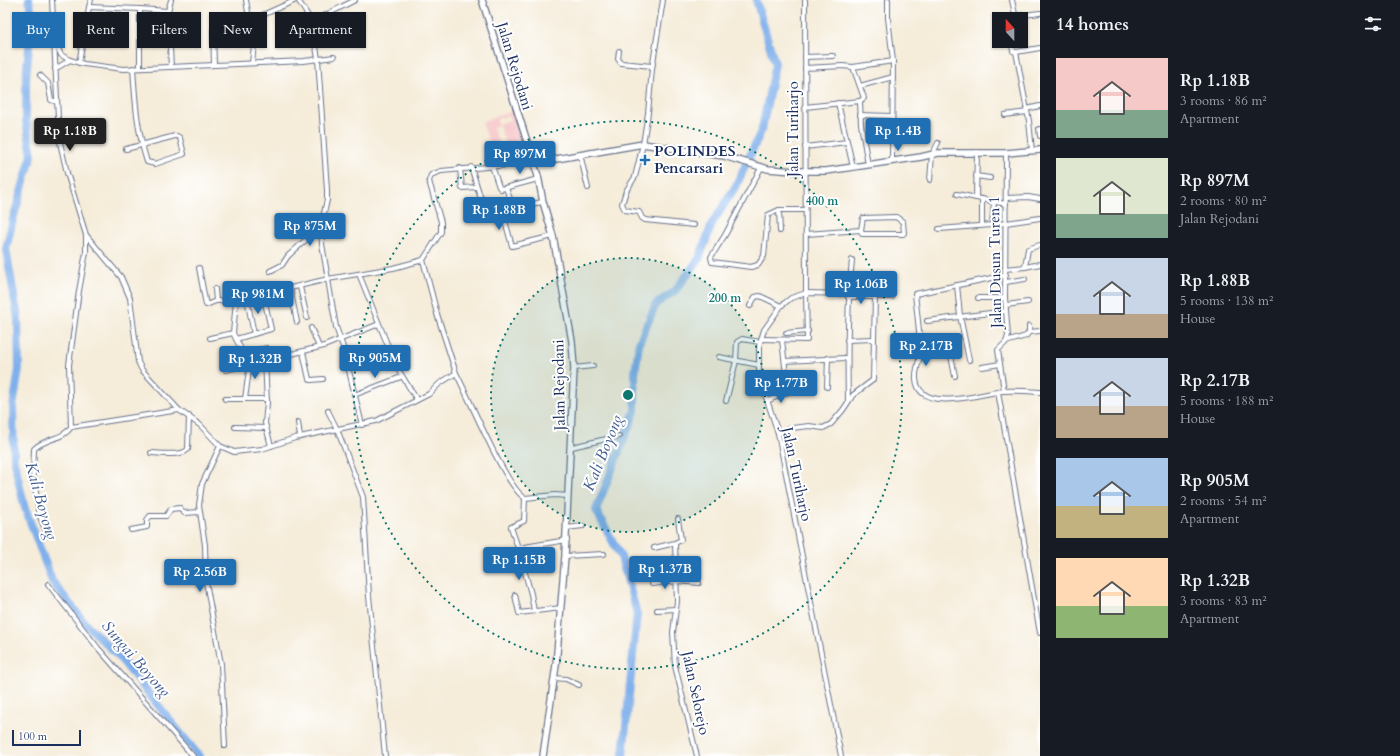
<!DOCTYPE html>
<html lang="en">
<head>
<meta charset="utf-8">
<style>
	:root { --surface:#171b24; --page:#242831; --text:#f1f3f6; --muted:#9ea1a6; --accent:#1f6fb2 }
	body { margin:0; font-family:Cardo,serif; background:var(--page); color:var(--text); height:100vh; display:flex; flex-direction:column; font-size:15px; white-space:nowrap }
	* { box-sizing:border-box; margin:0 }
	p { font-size:13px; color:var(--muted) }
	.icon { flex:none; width:22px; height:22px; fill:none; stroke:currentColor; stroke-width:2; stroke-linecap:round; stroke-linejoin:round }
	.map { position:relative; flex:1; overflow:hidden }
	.side { display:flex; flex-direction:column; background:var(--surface); width:360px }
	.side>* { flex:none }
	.guide { position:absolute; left:12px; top:12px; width:380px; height:36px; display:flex; gap:8px }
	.needle { width:26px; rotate:339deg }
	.buttons { position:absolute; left:992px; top:12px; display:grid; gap:8px }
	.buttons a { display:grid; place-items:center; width:36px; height:36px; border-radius:0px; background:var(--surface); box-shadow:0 1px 3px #0004; font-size:20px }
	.scale { position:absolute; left:12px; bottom:10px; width:69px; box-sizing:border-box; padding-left:4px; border:2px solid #1b2f5e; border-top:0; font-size:11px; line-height:14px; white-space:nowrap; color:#1b2f5e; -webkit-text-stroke:3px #fff; paint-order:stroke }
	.price { position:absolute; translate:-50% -34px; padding:0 9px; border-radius:4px; background:var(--accent); color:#fff; font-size:13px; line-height:26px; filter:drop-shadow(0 1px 2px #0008) }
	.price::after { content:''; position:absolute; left:50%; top:24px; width:12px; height:9px; margin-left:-6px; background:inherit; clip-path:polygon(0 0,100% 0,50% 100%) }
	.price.on { background:#222; color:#fff }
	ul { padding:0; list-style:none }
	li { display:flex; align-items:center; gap:12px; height:100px; padding:0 16px }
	li span { display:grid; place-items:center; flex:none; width:112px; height:80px; border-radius:0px; color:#555 }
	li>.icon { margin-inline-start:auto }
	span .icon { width:48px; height:48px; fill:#fffc; stroke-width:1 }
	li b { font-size:17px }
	h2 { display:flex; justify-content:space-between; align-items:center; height:48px; padding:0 16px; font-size:17px }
	.tag { padding:0 14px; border-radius:0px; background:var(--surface); box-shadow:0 1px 3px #0004; font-size:14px; line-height:36px }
	.tag.on { background:var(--accent); color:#fff }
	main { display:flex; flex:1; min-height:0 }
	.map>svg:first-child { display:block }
	.built { fill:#f7cfd1; fill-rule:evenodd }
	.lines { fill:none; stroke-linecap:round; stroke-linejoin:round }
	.river { stroke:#80b0eb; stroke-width:8 }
	.street-casing { stroke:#677189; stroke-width:6 }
	.secondary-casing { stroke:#677189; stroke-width:8 }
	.street { stroke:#fff; stroke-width:4 }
	.secondary { stroke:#fff; stroke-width:5.5 }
	.ring { fill:none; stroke:#0f766e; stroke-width:2; stroke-dasharray:2 4 }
	.poi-dot { fill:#1f6fb2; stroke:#fff; stroke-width:1.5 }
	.labels { text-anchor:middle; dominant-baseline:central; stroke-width:4; stroke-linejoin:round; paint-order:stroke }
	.street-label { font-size:15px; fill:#1b2f5e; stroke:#fff }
	.poi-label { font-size:15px; font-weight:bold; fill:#1b2f5e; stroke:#fff; text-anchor:start }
	.water-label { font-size:16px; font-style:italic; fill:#3e5c8f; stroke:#fff }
	.centre { fill:#0f766e; stroke:#fff; stroke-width:2 }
	.ring-label { font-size:12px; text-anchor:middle; font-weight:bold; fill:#0f766e; stroke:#fff; stroke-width:4; stroke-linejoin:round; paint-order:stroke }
</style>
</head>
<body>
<main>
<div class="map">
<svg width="1040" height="756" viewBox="0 0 1040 756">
	<rect width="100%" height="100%" fill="#fff"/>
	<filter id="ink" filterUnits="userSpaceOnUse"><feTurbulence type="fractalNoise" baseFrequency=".025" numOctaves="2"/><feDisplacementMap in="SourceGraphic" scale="8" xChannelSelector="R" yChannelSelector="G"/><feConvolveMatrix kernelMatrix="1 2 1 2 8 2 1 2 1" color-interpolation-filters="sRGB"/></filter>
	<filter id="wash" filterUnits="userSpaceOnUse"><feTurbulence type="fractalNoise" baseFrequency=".012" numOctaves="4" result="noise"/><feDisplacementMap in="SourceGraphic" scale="16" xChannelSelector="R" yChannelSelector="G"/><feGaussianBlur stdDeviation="0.9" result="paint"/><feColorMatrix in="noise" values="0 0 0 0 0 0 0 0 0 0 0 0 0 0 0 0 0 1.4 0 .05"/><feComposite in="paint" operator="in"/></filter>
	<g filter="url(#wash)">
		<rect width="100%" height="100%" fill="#f5ecd9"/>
		<path class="built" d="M512,111L527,153L496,163L482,122ZM508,115L510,120L498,124L497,119ZM499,125L507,148L501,150L493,127Z"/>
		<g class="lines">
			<g class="river">
				<path d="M29,0L32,14L26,79V121L32,155L13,219L6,249L18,318L19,369L13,407L14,461L24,505L52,581L84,622L119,657L199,756"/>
				<path d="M623,756L637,614L621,557L596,510L635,411V374L639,343L656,304L675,291L699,259L712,224L737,184L762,129L775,64L756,0"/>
			</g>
		</g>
	</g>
	<g filter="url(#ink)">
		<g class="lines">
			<defs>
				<g id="street">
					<path d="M171,0L168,11L171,67"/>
					<path d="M246,0L249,18"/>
					<path d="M298,0L312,22"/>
					<path d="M355,0L312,22L318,59L327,190V200L321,226L322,244L336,327L344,350L362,425"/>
					<path d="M663,0L652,69L648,113L643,144L635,177L626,191L622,204L625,210L639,212L642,218L645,220L694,225"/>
					<path d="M805,0L806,293L791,298L781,306L764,330L759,346V376L778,433L841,756"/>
					<path d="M888,0V18L893,61L892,162"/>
					<path d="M1012,0L1016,19"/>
					<path d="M89,7L91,0"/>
					<path d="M140,9L168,11"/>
					<path d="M1016,16L1040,13"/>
					<path d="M996,27L999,26"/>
					<path d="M315,37L339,29"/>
					<path d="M1011,41L1013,51L1016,52L1029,121L1032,151"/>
					<path d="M55,42L61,55L70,60L84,64L123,69L304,61L334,57"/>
					<path d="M619,51L618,59L621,63L652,66"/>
					<path d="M1016,52L1040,48"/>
					<path d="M805,57L833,56"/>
					<path d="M79,63L89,7L140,9V68"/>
					<path d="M252,63L255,36L254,18"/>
					<path d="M214,64L213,30L215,23L241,18H256L296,0"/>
					<path d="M805,68L842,66L853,67"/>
					<path d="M55,69L70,60"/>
					<path d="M40,75L48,83L51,100L57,102"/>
					<path d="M860,86L893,77"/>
					<path d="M838,103L853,167"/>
					<path d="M805,107L860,101"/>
					<path d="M1026,109L1040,106"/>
					<path d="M860,115L891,116"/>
					<path d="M1005,115L1027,112"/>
					<path d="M1039,129L1040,136"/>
					<path d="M805,147L847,142"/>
					<path d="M126,149L175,136H177L180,138L184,154L155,164L147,162C137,131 135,100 133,68"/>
					<path d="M580,154L588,188"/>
					<path d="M868,165L861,124L860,101L864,98L853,67L893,61"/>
					<path d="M492,166L499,187L501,189L538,179"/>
					<path d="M471,167L486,215L513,207L543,202"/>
					<path d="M460,168L462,188L476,187"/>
					<path d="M761,168L725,235L711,257L712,262L751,267L758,265L764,256L768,215L779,210H805"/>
					<path d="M976,176L990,178"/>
					<path d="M930,180L932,155L938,143"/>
					<path d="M506,188L513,207"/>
					<path d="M957,194L1006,204"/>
					<path d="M976,198L977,152"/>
					<path d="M1006,198L1028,197L1040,199"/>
					<path d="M502,210L512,246L553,236"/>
					<path d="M779,210L780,231"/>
					<path d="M982,225V199"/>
					<path d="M992,225L994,201"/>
					<path d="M939,229L992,225L1040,218"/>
					<path d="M806,234L861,230L862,234H903L904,233L903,222L896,217L863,218L861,230"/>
					<path d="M86,235L121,277L130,298L138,362L142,370L179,410L200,425L220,446L234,452L262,449L295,438L376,421L429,394L439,384L456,373C469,397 506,488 525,498L555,495L568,496"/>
					<path d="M1040,245L1028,249L1025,267L1040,264"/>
					<path d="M423,260L437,314L456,373"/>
					<path d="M199,268L206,305L216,301H236L328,279L393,268L423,260L441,232V222L429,181L431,175L441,171L533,163"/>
					<path d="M1005,269L1025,267"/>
					<path d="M270,271L282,265L288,256L321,226"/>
					<path d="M359,274L396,366L417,400"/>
					<path d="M1006,275L915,294C917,313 920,333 920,352C920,361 915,370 916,379C919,415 983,393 1003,391C1015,390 1028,391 1040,392"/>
					<path d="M1006,282L1025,279"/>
					<path d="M957,285L960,316L969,360"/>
					<path d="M300,287L307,318"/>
					<path d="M290,288L297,322"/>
					<path d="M215,289L216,301"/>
					<path d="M848,297H892"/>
					<path d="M978,298H1005"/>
					<path d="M247,299L254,334"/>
					<path d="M236,301L233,333L248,363L249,370L245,399"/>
					<path d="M1006,305L1028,302"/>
					<path d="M750,306L755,297L760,296L781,306"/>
					<path d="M927,321L1006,311"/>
					<path d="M1029,326V332"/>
					<path d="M311,328L319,347"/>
					<path d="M786,333L808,331"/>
					<path d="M210,338L233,333"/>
					<path d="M236,339L271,329L263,294"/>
					<path d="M761,339L807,340L806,293L848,294"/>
					<path d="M782,340L788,392"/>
					<path d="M847,340L873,339"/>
					<path d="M1006,342L1026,336L1029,332L1040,331"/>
					<path d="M252,351L267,348L270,358"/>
					<path d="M303,352L309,379L311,380L323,379"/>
					<path d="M920,352L950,351L955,376"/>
					<path d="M719,357L759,365"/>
					<path d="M265,360L267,403L265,423L271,446"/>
					<path d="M785,361L846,358"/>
					<path d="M982,367L1000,364"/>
					<path d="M574,368L593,366"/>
					<path d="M226,370L324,346L379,324"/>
					<path d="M827,387L828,358"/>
					<path d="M1004,391L998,350L1006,342L1008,336L1005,298L1006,153"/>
					<path d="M998,392L1040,633"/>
					<path d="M354,395L401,377"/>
					<path d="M225,399H267"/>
					<path d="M726,401L736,361L737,342L742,339L760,342"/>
					<path d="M767,401L788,392L809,387"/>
					<path d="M848,401C847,353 847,307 852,260"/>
					<path d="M328,411L337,429L363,497L369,596L385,756"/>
					<path d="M298,422L300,437"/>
					<path d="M71,427L179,410"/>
					<path d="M235,427L266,428"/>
					<path d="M778,433L792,428L809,426L823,428L831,424L843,410L853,395L873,380L875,297"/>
					<path d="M220,446L202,484L199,505L205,545L206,582L221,664L225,746"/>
					<path d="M572,447L619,436"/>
					<path d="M151,453C160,453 183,457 188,449L189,416"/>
					<path d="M525,498L524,521L511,527L518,548L567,540"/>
					<path d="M678,519L681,540L675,543L677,601L673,632L675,666L697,756"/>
					<path d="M566,528L583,526"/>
					<path d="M131,530L147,527V520L150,516H166L171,509L180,508L184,513L200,512"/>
					<path d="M48,536L38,512V503L33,476L34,449C44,438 63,440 71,427L69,365L79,291L86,252V235L67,173L59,138L52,0"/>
					<path d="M518,548L531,594L534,611"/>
					<path d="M654,548L675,543"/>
					<path d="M565,556L604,554"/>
					<path d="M521,563L540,560"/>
					<path d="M48,584L98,648L193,756"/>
					<path d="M652,584L677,581L699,583"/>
					<path d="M515,595L519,613L561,608"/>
					<path d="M657,610L676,609"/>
					<path d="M554,678L566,679L579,685"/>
				</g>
				<g id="secondary">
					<path d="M482,0L538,176L543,202L553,236L572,341L574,368L565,556L556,665L543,756"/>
					<path d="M533,163L643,144L724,156L768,169L794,171H826L921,157L938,153H1006L1040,150"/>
				</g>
			</defs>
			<use href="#street" class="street-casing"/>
			<use href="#secondary" class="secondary-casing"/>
			<use href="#street" class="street"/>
			<use href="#secondary" class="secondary"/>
		</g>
	</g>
	<circle cx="628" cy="395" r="137" fill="#0f766e" fill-opacity=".12"/>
	<g class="ring">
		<circle cx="628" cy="395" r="137"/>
		<circle cx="628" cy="395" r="274"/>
	</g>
	<path class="poi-dot" d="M643 154h4v4h4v4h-4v4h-4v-4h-4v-4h4z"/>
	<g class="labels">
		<g class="street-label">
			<text transform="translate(515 66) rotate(73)">Jalan Rejodani</text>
			<text transform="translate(793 129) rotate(-90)">Jalan Turiharjo</text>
			<text transform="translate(995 262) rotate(-91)">Jalan Dusun Turen 1</text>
			<text transform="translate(559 385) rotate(-91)">Jalan Rejodani</text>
			<text transform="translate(797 474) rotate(78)">Jalan Turiharjo</text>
			<text transform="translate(696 693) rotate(78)">Jalan Selorejo</text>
		</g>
		<g class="poi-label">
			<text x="654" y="151">POLINDES<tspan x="654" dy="17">Pencarsari</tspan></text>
		</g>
		<g class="water-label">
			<text transform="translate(603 453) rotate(-68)">Kali Boyong</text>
			<text transform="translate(41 501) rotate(74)">Kali Boyong</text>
			<text transform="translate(136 659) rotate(49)">Sungai Boyong</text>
		</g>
	</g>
	<circle cx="628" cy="395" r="6" class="centre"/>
	<g class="ring-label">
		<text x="822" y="205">400 m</text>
		<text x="725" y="302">200 m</text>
	</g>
</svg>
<div class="buttons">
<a><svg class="needle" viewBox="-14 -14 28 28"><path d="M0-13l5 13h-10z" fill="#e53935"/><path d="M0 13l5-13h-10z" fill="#9ea1a6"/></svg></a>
</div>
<div class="scale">100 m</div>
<b class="price on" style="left:70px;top:152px">Rp 1.18B</b>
<b class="price" style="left:898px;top:152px">Rp 1.4B</b>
<b class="price" style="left:520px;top:175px">Rp 897M</b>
<b class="price" style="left:499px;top:231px">Rp 1.88B</b>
<b class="price" style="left:310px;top:247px">Rp 875M</b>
<b class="price" style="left:861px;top:305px">Rp 1.06B</b>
<b class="price" style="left:258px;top:315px">Rp 981M</b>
<b class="price" style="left:926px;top:367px">Rp 2.17B</b>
<b class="price" style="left:375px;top:379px">Rp 905M</b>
<b class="price" style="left:255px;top:380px">Rp 1.32B</b>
<b class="price" style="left:781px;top:404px">Rp 1.77B</b>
<b class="price" style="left:519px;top:581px">Rp 1.15B</b>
<b class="price" style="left:665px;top:590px">Rp 1.37B</b>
<b class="price" style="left:200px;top:593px">Rp 2.56B</b>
<div class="guide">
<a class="tag on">Buy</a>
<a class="tag">Rent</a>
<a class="tag">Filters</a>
<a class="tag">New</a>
<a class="tag">Apartment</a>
</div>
</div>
<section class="side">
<h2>14 homes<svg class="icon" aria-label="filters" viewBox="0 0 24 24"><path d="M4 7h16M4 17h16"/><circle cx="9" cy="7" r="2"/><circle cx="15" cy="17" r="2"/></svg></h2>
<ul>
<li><span style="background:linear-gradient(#f6c9c9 65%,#7fa58c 0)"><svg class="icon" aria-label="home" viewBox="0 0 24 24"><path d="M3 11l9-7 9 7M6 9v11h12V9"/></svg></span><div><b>Rp 1.18B</b><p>3 rooms · 86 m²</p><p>Apartment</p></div></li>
<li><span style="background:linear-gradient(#dfe7d0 70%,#7fa58c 0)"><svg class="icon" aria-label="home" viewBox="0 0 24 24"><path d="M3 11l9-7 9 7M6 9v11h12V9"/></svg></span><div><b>Rp 897M</b><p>2 rooms · 80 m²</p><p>Jalan Rejodani</p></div></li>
<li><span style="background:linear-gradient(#c9d6e8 70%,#b9a48a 0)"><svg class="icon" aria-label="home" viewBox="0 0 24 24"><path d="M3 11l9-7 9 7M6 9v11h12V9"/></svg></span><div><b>Rp 1.88B</b><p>5 rooms · 138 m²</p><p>House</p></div></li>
<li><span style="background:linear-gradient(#c9d6e8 60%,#b9a48a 0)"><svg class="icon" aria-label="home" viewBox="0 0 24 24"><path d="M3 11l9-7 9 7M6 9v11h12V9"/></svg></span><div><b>Rp 2.17B</b><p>5 rooms · 188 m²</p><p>House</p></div></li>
<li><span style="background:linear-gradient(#a9c7e8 60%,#c2b280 0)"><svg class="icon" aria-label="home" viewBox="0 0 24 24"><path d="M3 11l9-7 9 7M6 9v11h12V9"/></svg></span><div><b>Rp 905M</b><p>2 rooms · 54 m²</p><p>Apartment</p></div></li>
<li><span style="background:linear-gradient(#ffd9b3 60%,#8fb573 0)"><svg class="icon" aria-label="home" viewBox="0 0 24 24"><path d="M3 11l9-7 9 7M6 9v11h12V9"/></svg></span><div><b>Rp 1.32B</b><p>3 rooms · 83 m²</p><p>Apartment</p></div></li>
</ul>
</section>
</main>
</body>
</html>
